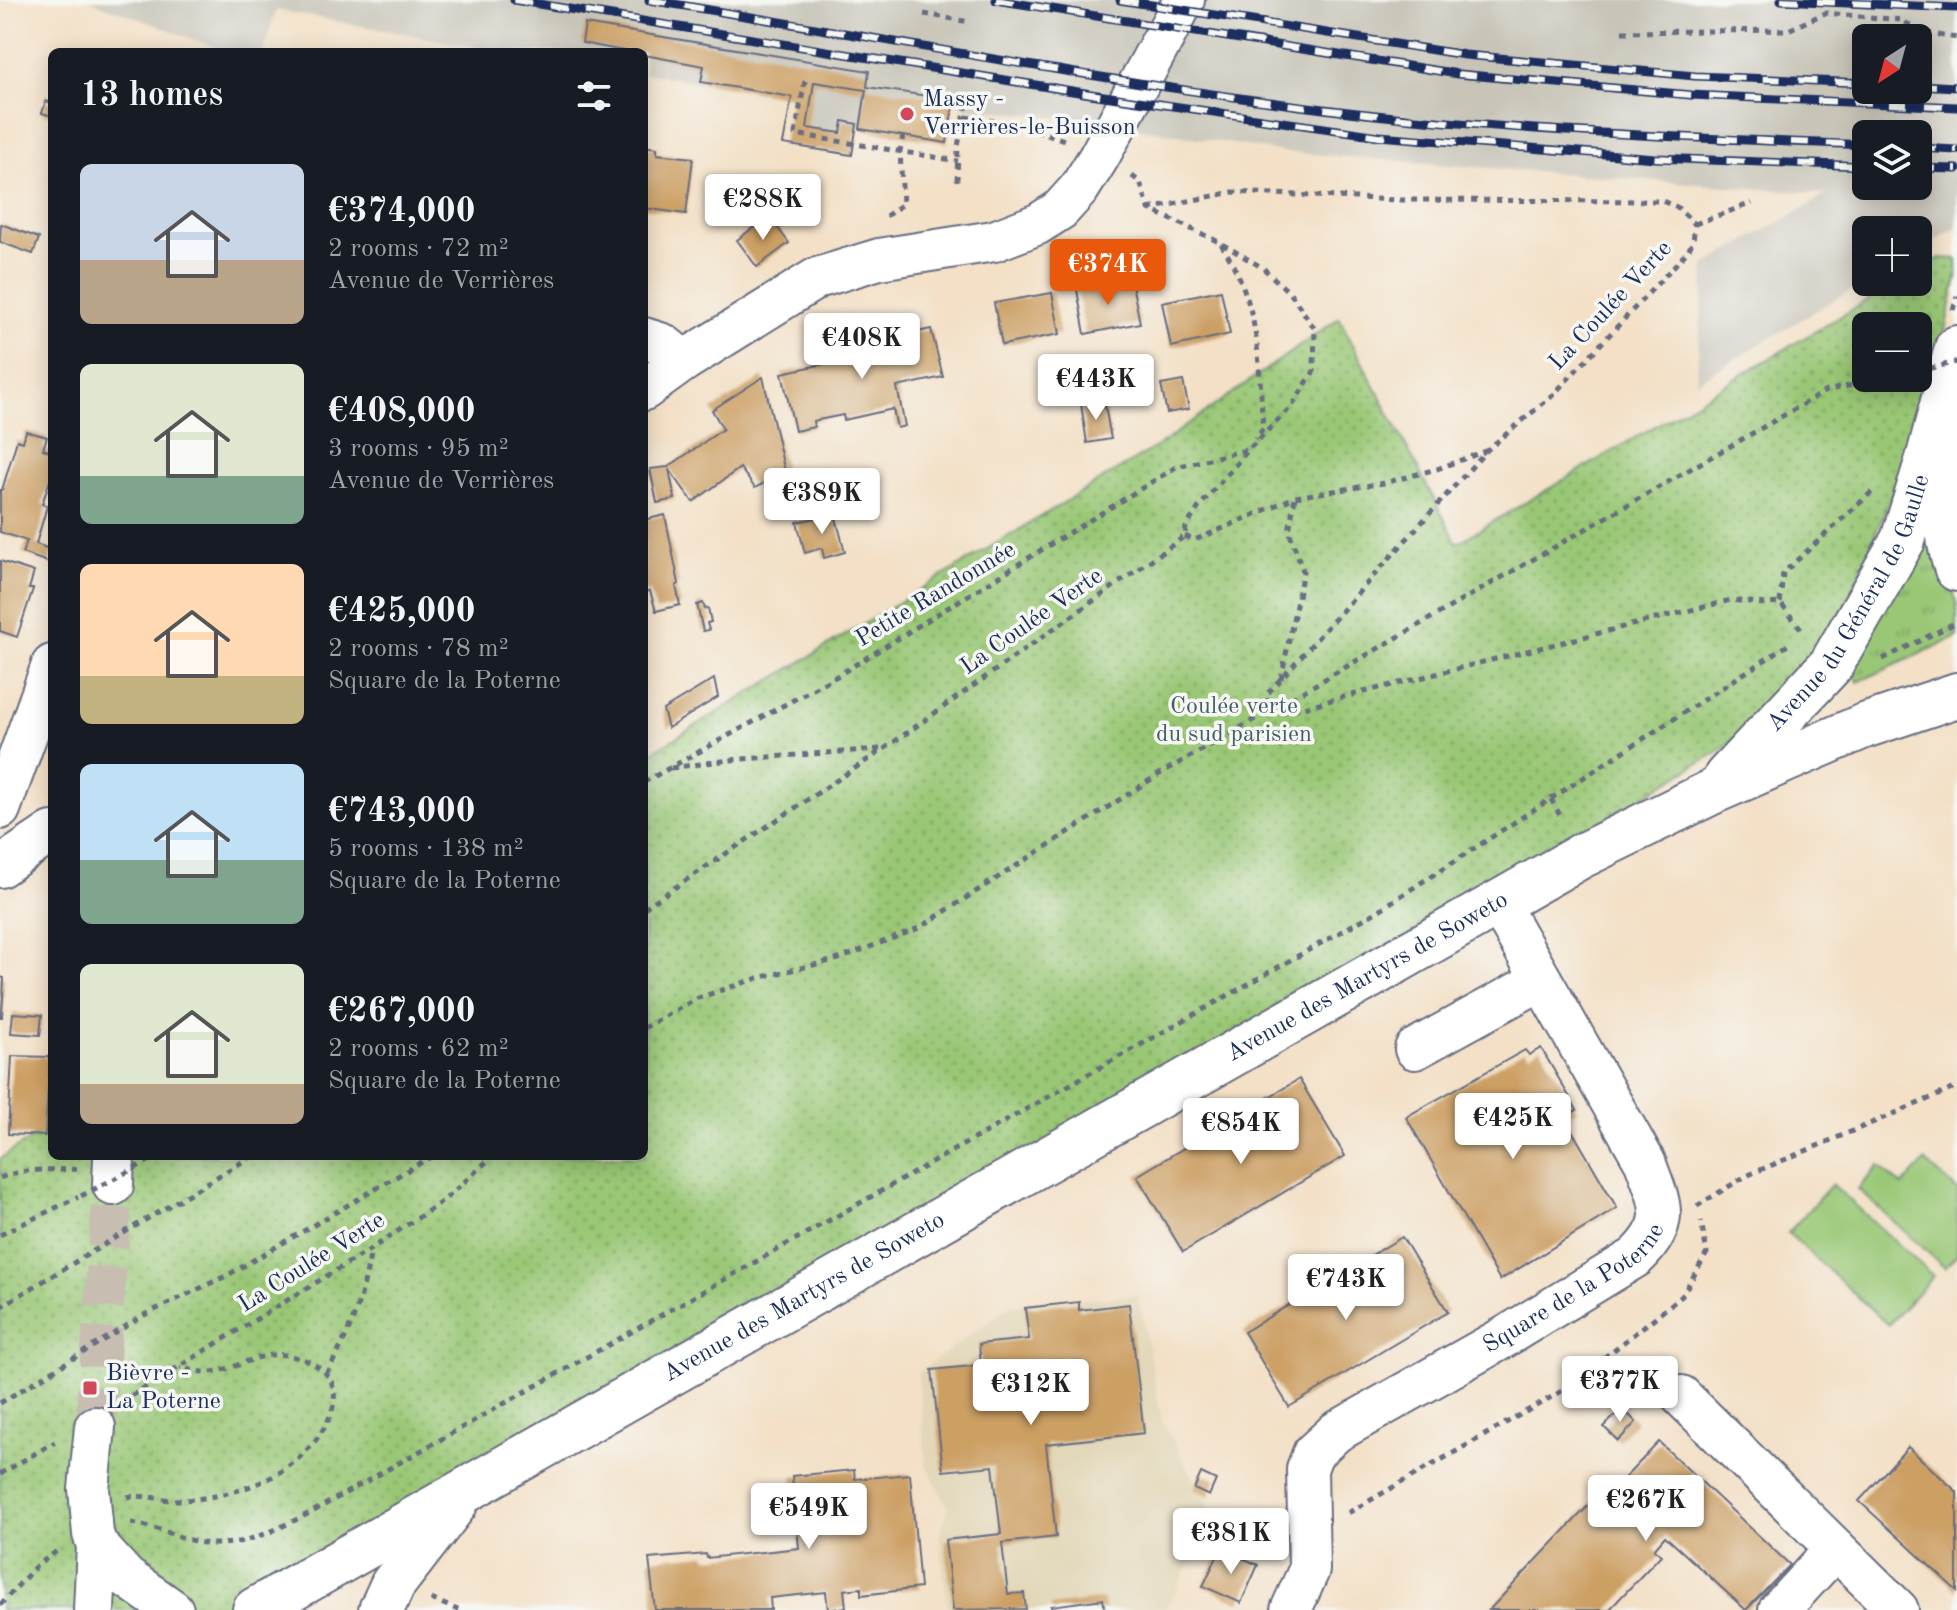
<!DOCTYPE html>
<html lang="en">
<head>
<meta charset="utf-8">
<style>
	:root { --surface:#171b24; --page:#20242c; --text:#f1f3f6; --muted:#9ea1a6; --accent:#ea580c }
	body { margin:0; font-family:"Old Standard TT",serif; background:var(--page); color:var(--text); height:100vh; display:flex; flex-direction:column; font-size:30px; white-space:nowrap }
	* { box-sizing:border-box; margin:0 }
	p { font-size:26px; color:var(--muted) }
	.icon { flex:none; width:44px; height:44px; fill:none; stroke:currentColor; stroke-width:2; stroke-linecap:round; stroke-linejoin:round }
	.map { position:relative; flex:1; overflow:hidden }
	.sheet { position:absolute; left:48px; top:48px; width:600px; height:1112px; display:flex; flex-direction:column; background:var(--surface); border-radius:12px; box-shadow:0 4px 20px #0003 }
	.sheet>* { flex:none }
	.needle { width:52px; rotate:216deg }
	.tools { position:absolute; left:1852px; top:24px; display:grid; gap:16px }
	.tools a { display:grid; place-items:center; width:80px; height:80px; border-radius:12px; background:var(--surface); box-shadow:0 4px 20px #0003; font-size:40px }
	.price { position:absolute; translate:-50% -68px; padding:0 18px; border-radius:8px; background:#fff; color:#222; font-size:26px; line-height:52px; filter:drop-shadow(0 2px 4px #0008) }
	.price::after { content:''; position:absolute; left:50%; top:48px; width:24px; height:18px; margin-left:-12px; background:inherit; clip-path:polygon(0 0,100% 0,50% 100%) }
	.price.current { background:var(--accent); color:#fff }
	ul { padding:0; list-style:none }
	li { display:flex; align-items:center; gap:24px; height:200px; padding:0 32px }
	li span { display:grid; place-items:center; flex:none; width:224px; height:160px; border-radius:12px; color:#555 }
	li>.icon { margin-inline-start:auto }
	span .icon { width:96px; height:96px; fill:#fffc; stroke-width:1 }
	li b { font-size:34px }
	h2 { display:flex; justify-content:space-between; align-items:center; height:96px; padding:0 32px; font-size:34px }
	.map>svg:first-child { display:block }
	.built { fill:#e2d7b8 }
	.railway { fill:#c8c4b8; fill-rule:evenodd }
	.grass { fill:url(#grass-tufts); stroke:#5a7b6a; stroke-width:2 }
	.park { fill:url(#park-dots); stroke:#5a7b6a; stroke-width:2; fill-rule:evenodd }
	.pitch { fill:#99c775; stroke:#5a7b6a; stroke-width:2 }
	.building { fill:#cc9f64 }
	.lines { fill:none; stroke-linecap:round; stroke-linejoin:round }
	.minor-tunnel { stroke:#c8bdb1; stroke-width:40; stroke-dasharray:40 20; stroke-linecap:butt }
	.minor-casing { stroke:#676d82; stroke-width:44 }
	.major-casing { stroke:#676d82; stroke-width:48 }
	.path { stroke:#676d82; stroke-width:5; stroke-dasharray:6 6; stroke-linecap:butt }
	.minor { stroke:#fff; stroke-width:40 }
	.major { stroke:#fff; stroke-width:44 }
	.rail-casing { stroke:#1b2f5e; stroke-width:9 }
	.rail { stroke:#f6f6f2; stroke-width:6; stroke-dasharray:18; stroke-linecap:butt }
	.path-bridge { stroke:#676d82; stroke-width:5; stroke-dasharray:6 6; stroke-linecap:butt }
	.poi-dot { fill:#d1495b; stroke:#f6f6f2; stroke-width:3 }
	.labels { text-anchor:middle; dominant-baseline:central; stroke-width:7; stroke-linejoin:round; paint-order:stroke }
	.poi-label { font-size:24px; fill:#1b2f5e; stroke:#f6f6f2; text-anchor:start }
	.street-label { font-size:24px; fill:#1b2f5e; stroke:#f6f6f2 }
	.park-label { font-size:24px; fill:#415d65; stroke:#f6f6f2 }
</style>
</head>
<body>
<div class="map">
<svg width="1957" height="1610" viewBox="0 0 1957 1610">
	<defs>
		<pattern id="grass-tufts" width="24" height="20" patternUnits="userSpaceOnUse" patternTransform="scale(2)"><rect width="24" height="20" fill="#99c775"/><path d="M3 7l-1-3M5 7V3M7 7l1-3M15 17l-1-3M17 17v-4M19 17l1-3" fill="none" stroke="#7ca263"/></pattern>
		<pattern id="park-dots" width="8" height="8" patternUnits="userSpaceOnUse" patternTransform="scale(2)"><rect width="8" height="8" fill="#99c775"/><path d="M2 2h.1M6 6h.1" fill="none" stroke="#7ca263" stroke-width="1.8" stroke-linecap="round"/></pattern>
	</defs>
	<rect width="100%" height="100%" fill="#f6f6f2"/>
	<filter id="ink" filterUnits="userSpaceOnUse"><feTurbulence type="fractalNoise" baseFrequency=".0125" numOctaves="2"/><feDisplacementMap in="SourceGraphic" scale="16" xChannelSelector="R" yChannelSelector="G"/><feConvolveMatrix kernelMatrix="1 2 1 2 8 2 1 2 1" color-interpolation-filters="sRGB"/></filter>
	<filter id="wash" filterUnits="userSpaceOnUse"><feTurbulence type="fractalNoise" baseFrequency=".006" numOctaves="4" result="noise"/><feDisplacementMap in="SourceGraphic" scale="32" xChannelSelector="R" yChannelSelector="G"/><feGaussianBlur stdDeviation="1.8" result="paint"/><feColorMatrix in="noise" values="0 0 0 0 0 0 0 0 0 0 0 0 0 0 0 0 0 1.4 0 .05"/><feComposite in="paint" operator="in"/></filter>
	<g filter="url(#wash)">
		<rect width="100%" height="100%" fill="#f3e0c6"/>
		<path class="built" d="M1138,1295L1162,1421L1215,1516L1165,1610H948L939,1537L949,1508L926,1465L918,1373L1011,1305Z"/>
		<path class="railway" d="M89,0H1957V227L1918,251V230H1866V281L1696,382L1705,265L1828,194L1284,152L1085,120L966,108L954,101L947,143L860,129L858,125L852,155L783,144L791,97L644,73V52H505L276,10L263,52H228ZM1866,38H1918V90H1866ZM1866,134H1918V186H1866Z"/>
		<path class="grass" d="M1928,527L1957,602V637L1858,682L1850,662Z"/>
		<path class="park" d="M1940,258L1957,259V278L1926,412L1848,600L1813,663L1744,736L1408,937L481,1467L223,1610H0V1159L52,1125V1156H644V757L1159,445L1339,318L1457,543L1899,282H1918V271ZM1866,326H1918V378H1866Z"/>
		<g class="pitch">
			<path d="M1925,1161L1957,1190V1254L1945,1268L1858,1189L1879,1166L1902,1186Z"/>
			<path d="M1832,1184L1933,1276L1888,1325L1788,1233Z"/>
		</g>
		<g id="blocks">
			<g class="building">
				<path d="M585,24L869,71L867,87L954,100L947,143L860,129L866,90L814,82L807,128L841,133L843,121L857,124L852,155L783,144L792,97L701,82L704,66L644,55V52H629L582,43Z"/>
				<path d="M46,101L52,103V116L42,113Z"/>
				<path d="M644,146L657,148V154L693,158L686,214L644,208Z"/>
				<path d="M769,216L789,243L757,267L737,240Z"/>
				<path d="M1,224L39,238L33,254L0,242Z"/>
				<path d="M1131,279L1140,323L1085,334L1077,290Z"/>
				<path d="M1221,290L1230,334L1171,347L1162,302Z"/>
				<path d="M1052,293L1060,334L1002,345L994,303Z"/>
				<path d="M931,329L943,377L897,387L905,426L897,428L893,409L844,420L843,415L813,421L814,427L795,431L782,373L880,352L878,341Z"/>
				<path d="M763,377L785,472L755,488L740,468L693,502L669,469L675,499L657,503L650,469L668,467L723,429L712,410Z"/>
				<path d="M1183,381L1189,409L1167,413L1161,385Z"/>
				<path d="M1104,400L1111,439L1087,443L1081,404Z"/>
				<path d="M26,431L47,437L43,449L52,452V474L42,504L47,506L36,544L52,550L50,563L22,553L27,541L0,532V490H2L17,440L23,442Z"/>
				<path d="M835,514L845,552L824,558L822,548L805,553L797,522Z"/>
				<path d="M665,515L679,584L676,586L680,605L656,611L650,591L644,592V520Z"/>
				<path d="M0,561L34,572L29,589H33L17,637L0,631Z"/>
				<path d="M703,603L705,609L708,608L711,622L707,623L709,630L703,631L697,605Z"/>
				<path d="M714,679L718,697L668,728L663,710Z"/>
				<path d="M0,977L4,978L2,1017H0Z"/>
				<path d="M13,1013L42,1015L40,1035L11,1033Z"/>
				<path d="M1541,1048L1577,1110L1564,1117L1617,1208L1500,1280L1406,1117L1525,1050L1529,1055Z"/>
				<path d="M12,1056L50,1057L45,1136L8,1134Z"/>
				<path d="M1299,1079L1345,1156L1183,1252L1137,1176Z"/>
				<path d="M1402,1237L1448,1312L1289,1407L1244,1332Z"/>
				<path d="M1079,1302V1310L1129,1304L1144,1433L1046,1444L1056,1537L1002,1543L1008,1594L1024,1593L1026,1609L953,1610L945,1540L1001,1534L993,1466L943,1471L932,1370L981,1365L979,1344L1029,1339L1025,1308Z"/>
				<path d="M1622,1408L1636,1422L1618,1441L1604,1427Z"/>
				<path d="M1659,1442L1790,1565L1746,1610L1665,1536L1654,1549L1661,1555L1609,1610H1489L1608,1485L1613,1490Z"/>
				<path d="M1908,1447L1957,1492V1591L1859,1501Z"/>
				<path d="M854,1470L855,1479L910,1474L920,1588L861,1595V1588L844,1590L846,1607L828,1610L826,1592L770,1598L771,1610H655L649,1559L706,1554L707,1558L799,1548L792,1476Z"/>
				<path d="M1201,1473L1216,1480L1209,1496L1194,1489Z"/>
				<path d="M1221,1548L1258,1565L1241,1603L1203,1586Z"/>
				<path d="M1103,1599L1105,1610H1052L1051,1606Z"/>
			</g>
		</g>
	</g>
	<g filter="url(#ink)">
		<use href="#blocks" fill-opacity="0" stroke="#676d82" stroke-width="2"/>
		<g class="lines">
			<path class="minor-tunnel" d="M95,1427L113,1185"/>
			<defs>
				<g id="minor">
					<path d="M644,338L663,344L684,361"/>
					<path d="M644,390L684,361L817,278L879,259L994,241L1038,224L1060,210L1079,189L1099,157L1184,0"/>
					<path d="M0,809L52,665"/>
					<path d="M0,867L52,832"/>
					<path d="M1415,1049L1541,980"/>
					<path d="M113,1185L114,1156"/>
					<path d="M1681,1396L1898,1610"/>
					<path d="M97,1545L126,1577L173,1610"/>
					<path d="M94,1610L97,1545L93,1534L89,1489L95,1427"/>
					<path id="s1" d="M1291,1610L1309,1570L1307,1469L1313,1453L1336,1432L1503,1338L1636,1257C1672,1222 1661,1205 1645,1162L1498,903"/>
					<path d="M1779,1610L1835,1549"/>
				</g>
				<g id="major">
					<path d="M1956,441C1946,480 1942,530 1957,569"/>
					<path id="s2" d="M1726,777L1831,665L1903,540L1929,456L1957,348"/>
					<path id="s3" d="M255,1610L1581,856L1714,791L1864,726L1957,695"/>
					<path d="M381,1610L393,1584L455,1504"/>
				</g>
			</defs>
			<use href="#minor" class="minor-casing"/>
			<use href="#major" class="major-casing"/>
			<g class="path">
				<path d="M924,14L970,22"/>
				<path d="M1622,32L1788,30L1825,13L1902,20L1919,32L1957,38"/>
				<path d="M805,81L795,134L958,161"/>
				<path d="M965,117L1018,124L1067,141"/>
				<path d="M957,181L958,146L966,108"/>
				<path d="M1149,209L1233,192L1398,200L1662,201L1677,207L1695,224L1693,241L1688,251L1552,396L1487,450L1267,694L1269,709"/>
				<path d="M886,216L903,204L900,151L903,136"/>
				<path d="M1695,224L1752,203"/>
				<path d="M1221,244C1261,306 1258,357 1263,428L1255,439"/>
				<path d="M1953,310L1957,296"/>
				<path d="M1185,536L1194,540L1205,536L1295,497L1384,483L1437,469L1485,451"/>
				<path d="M1780,603L1783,573L1875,489"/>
				<path d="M1883,659L1957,622"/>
				<path d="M1281,679L1303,571L1289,531L1295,497"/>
				<path d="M1270,709L1280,713L1731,600L1766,604L1780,603L1803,631"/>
				<path d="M671,768L729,760L881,749"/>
				<path d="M644,782L837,676L1176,467L1246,450"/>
				<path d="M1551,799L1562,819"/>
				<path d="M644,908L884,749L1185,536L1186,527L1199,507L1249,449L1292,406L1314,371L1315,329L1291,294L1263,268L1219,242L1149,209L1140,182L1132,176"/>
				<path d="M644,1028L698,998L758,978L839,959L919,928L1158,775L1826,391L1885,378"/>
				<path d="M0,1178C25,1167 51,1171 78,1169"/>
				<path d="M1697,1206L1746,1176L1957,1087"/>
				<path d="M0,1235L78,1197"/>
				<path d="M0,1307L252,1156"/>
				<path d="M326,1374C350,1334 364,1295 371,1249"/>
				<path d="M121,1402L371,1249L443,1201L493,1156"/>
				<path d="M0,1403L146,1314L228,1275L432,1156"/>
				<path d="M0,1474L55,1442"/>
				<path d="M127,1497C142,1494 160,1500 176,1500C199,1500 225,1495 248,1487C261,1483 275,1476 286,1468C324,1442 366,1379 299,1358C259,1345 239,1373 204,1372C196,1372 188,1369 180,1367"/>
				<path d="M1348,1513L1562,1391L1682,1296L1707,1253L1701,1221"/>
				<path d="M131,1523C156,1526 175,1537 198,1542C239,1551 276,1529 312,1512L1376,912L1791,643"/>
				<path d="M431,1599L458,1610"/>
				<path d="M0,1605L35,1567L57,1551"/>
			</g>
			<use href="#minor" class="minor"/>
			<use href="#major" class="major"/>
			<defs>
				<g id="rail">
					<path d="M514,0L1097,95L1379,136L1655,158L1866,166"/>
					<path d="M649,0C866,35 1082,78 1300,106C1488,131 1677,137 1866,145"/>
					<path d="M996,0L1458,74L1691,95L1957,107"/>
					<path d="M1120,0L1465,55L1695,76L1866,83"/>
					<path d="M1781,0L1957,8"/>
					<path d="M1918,85L1957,87"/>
					<path d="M1918,148L1957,150"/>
					<path d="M1918,168L1957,169"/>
				</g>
			</defs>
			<use href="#rail" class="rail-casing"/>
			<use href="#rail" class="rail"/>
			<g class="path-bridge">
				<path d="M1918,371L1957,362"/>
				<path d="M81,1196L158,1156"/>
			</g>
		</g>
	</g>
	<g class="poi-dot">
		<circle cx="907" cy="114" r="8"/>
		<rect x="82" y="1380" width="16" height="16" rx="4"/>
	</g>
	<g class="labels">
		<g class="poi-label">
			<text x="923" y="100">Massy -<tspan x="923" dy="28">Verrières-le-Buisson</tspan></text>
			<text x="106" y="1374">Bièvre -<tspan x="106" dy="28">La Poterne</tspan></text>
		</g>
		<g class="street-label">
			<text transform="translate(1611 306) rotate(-47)">La Coulée Verte</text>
			<text transform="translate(936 595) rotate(-31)">Petite Randonnée</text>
			<text stroke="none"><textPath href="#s2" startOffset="216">Avenue du Général de Gaulle</textPath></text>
			<text transform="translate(1032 622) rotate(-35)">La Coulée Verte</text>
			<text stroke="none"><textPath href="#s3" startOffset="1280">Avenue des Martyrs de Soweto</textPath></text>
			<text transform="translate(312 1263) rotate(-32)">La Coulée Verte</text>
			<text stroke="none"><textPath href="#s1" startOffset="472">Square de la Poterne</textPath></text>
			<text stroke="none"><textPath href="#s3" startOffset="632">Avenue des Martyrs de Soweto</textPath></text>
		</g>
		<g class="park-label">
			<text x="1234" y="707">Coulée verte<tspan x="1234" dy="28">du sud parisien</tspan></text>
		</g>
	</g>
</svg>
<div class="tools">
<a><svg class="needle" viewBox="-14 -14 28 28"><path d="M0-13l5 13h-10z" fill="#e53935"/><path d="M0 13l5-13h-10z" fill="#9ea1a6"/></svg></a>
<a><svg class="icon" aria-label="layers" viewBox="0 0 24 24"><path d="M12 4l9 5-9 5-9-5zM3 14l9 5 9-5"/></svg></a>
<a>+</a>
<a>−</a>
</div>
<b class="price" style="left:763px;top:242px">€288K</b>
<b class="price current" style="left:1108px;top:307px">€374K</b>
<b class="price" style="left:862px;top:381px">€408K</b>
<b class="price" style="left:1096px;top:422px">€443K</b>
<b class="price" style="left:822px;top:536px">€389K</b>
<b class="price" style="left:1513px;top:1161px">€425K</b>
<b class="price" style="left:1241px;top:1166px">€854K</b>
<b class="price" style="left:1346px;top:1322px">€743K</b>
<b class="price" style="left:1620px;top:1424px">€377K</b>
<b class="price" style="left:1031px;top:1427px">€312K</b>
<b class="price" style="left:1646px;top:1543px">€267K</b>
<b class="price" style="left:809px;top:1551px">€549K</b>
<b class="price" style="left:1231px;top:1576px">€381K</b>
<section class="sheet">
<h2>13 homes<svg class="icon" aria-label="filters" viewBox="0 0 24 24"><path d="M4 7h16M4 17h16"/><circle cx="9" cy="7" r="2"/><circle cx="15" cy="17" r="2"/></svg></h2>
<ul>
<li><span style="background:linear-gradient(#c9d6e8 60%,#b9a48a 0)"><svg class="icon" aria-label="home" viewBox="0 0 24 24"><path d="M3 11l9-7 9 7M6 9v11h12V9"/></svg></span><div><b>€374,000</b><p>2 rooms · 72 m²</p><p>Avenue de Verrières</p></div></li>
<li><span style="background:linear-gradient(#dfe7d0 70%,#7fa58c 0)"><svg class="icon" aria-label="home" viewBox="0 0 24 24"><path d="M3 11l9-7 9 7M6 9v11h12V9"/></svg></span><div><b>€408,000</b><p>3 rooms · 95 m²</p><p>Avenue de Verrières</p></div></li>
<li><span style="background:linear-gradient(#ffd9b3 70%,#c2b280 0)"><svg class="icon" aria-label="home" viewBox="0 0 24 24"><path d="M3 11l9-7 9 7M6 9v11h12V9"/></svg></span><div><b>€425,000</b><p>2 rooms · 78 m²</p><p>Square de la Poterne</p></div></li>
<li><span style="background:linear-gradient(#bfe0f5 60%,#7fa58c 0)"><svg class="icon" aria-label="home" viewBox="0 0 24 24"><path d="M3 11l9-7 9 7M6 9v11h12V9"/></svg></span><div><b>€743,000</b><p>5 rooms · 138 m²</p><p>Square de la Poterne</p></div></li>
<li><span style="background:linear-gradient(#dfe7d0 75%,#b9a48a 0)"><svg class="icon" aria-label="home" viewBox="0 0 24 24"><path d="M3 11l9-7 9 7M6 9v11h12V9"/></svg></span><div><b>€267,000</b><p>2 rooms · 62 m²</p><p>Square de la Poterne</p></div></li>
</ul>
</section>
</div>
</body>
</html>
